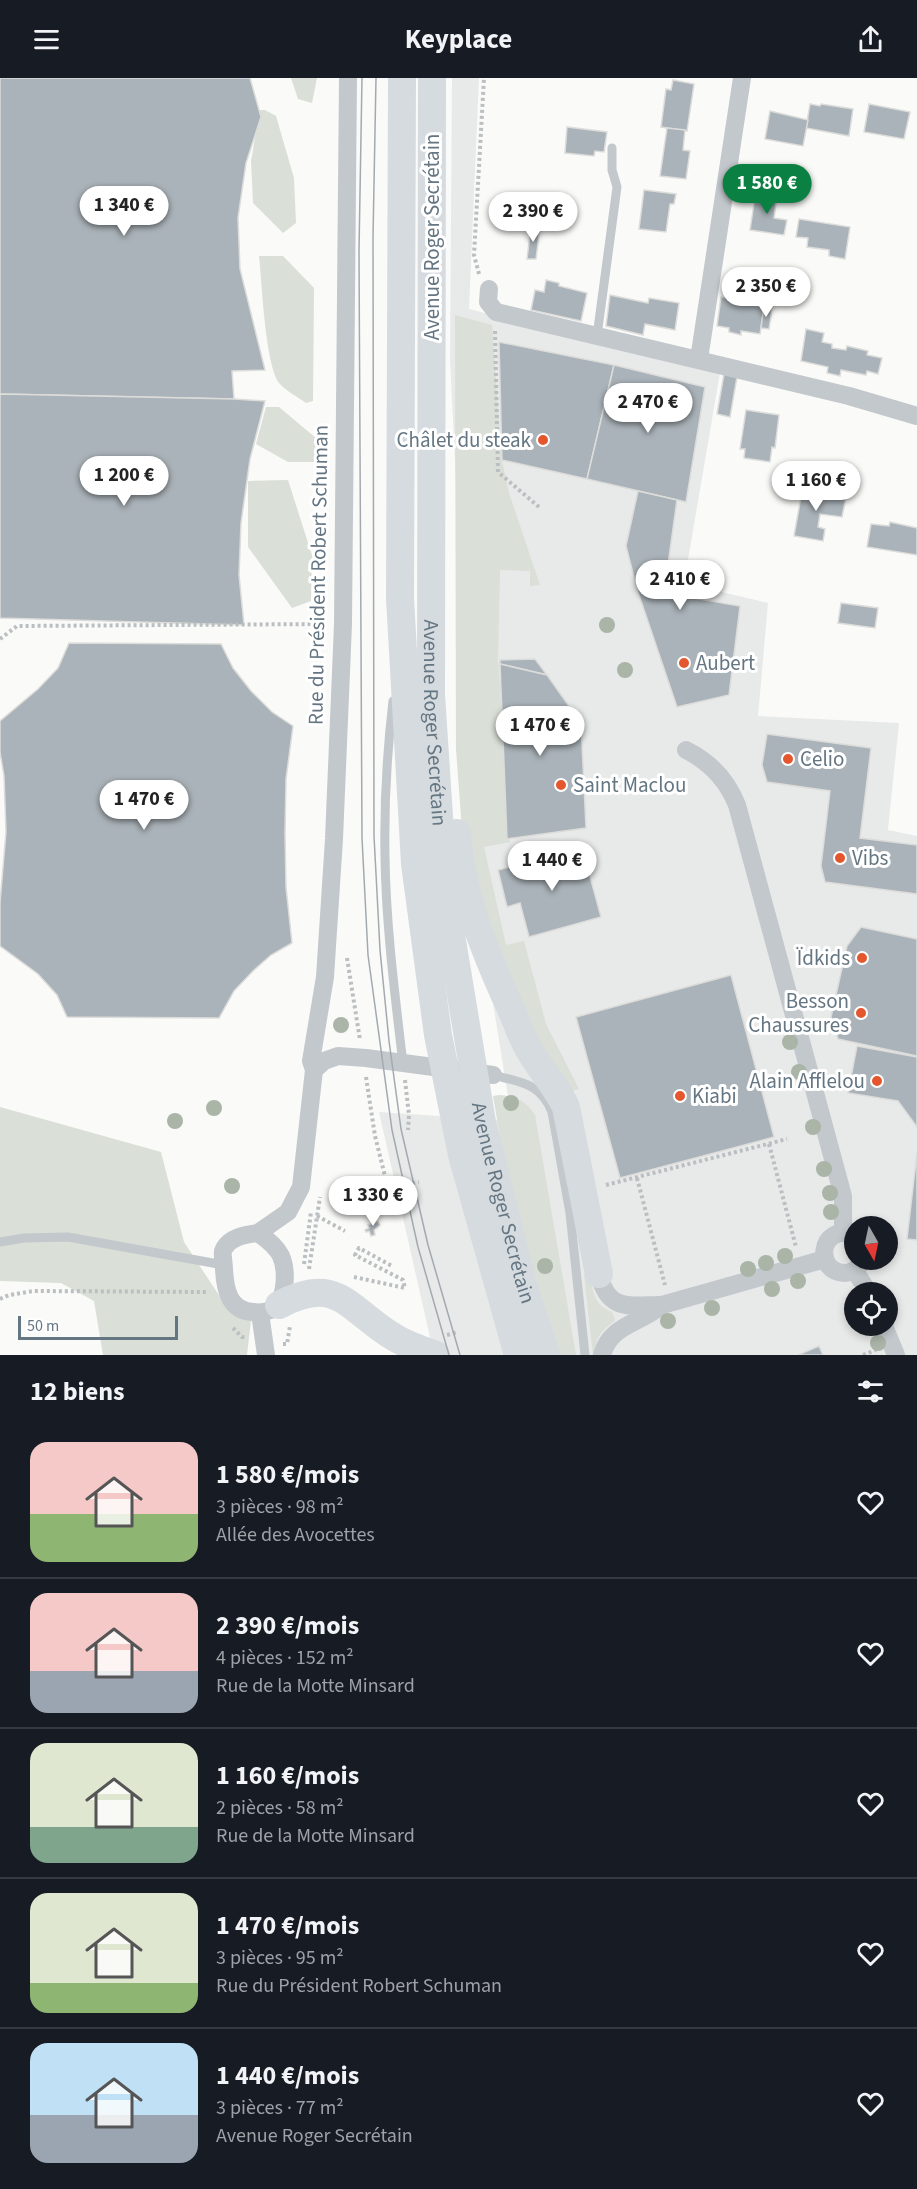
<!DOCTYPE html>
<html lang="fr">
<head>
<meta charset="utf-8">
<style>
	:root { --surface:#171b24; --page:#20242c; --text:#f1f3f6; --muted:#9ea1a6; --line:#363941; --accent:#0b8043 }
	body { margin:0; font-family:"Source Sans 3",sans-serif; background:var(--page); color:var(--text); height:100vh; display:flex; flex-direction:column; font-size:22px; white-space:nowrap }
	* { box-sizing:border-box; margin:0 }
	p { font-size:20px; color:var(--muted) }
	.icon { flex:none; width:33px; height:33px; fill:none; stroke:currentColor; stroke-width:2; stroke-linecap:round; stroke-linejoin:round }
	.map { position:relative; height:1277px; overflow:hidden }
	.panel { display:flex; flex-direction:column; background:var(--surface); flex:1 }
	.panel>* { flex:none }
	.needle { width:39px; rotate:171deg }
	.buttons { position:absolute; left:844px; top:1138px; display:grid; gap:12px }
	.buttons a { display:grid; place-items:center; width:54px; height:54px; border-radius:50%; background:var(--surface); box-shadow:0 3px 9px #0003; font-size:30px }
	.scale { position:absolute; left:18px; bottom:15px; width:160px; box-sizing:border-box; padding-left:6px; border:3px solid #657683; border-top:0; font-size:16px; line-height:21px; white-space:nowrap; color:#657683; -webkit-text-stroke:4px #fff; paint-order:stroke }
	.price { position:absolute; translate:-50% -51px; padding:0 14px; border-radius:21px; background:#fff; color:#222; font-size:20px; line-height:39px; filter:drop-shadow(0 2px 3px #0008) }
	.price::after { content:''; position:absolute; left:50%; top:36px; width:18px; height:14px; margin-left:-9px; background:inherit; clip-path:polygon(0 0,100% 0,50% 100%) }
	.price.current { background:var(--accent); color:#fff }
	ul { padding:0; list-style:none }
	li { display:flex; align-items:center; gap:18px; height:150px; padding:0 30px }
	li+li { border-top:2px solid var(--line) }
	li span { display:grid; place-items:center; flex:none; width:168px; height:120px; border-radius:18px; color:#555 }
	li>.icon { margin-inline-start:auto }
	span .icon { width:72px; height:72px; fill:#fffc; stroke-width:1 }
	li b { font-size:26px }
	h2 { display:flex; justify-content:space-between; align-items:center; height:72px; padding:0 30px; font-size:26px }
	header { display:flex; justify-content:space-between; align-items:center; height:78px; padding:0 30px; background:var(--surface); font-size:27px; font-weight:700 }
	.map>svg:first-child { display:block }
	.built { fill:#e8e9e9; fill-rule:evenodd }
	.green { fill:#dadfd7 }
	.building { fill:#aab3b9; stroke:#dcdcda; stroke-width:1.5 }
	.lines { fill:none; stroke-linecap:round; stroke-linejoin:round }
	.path { stroke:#bbbfc2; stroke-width:4; stroke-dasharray:3 3; stroke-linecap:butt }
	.service { stroke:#c3c8cc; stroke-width:9 }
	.minor { stroke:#c3c8cc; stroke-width:18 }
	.primary { stroke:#d6dbdf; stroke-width:28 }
	.tram { stroke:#a2aab0; stroke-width:1.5 }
	.tree { fill:#aab4a7 }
	.poi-dot { fill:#e4572e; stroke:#fff; stroke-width:2 }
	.labels { text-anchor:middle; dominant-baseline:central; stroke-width:6; stroke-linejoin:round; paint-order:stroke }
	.street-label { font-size:21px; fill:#657683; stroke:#fff }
	.poi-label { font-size:21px; fill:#657683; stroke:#fff; text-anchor:start }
</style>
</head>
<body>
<header><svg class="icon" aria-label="menu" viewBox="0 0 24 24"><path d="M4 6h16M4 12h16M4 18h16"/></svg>Keyplace<svg class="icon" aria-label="share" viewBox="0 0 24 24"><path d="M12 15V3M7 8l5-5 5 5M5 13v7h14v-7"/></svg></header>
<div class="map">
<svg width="917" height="1277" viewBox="0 0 917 1277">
	<rect width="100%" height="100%" fill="#fafaf8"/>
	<path class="built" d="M452,0H479L469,231L720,295L684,505L768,525L758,638L899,645L888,752L917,758V1277H434L379,1034L512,1043L477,826L450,282ZM855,1149H888V1182H855ZM855,1215H888V1248H855Z"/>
	<g class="green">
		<path d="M291,0H317L312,25L298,21Z"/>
		<path d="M260,32H265L276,38L294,100L296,145L283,155L253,125L251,83Z"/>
		<path d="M259,178H283L314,210L313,323L306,325C298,319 286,313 280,306C265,289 262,203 259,178Z"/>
		<path d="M455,237L492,247L502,383L509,415L540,507L530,508V493L500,492L498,581L510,764L484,769L506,867L524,863L546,946L579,1011L568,1014L532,966L463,766L456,671Z"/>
		<path d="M266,329H279L317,361L316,384H288L256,366Z"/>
		<path d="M288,402L312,477L311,523L292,530L248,469V403Z"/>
		<path d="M499,1017C515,1018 526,1023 535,1037L576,1277H557L506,1094L493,1018Z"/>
		<path d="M0,1029L161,1074L184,1164L230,1234L251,1242L247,1277H103L94,1223L61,1205L0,1203Z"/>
		<path d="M589,1195C594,1213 592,1226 612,1234L615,1242C601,1254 596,1257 595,1277H593L584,1196Z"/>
	</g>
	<g class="building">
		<path d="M0,0H250L261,39L246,85L238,140L240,191L265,292L232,293L234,321L0,316Z"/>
		<path d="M673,2L694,6L687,53L661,49L666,11L671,12Z"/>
		<path d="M810,26L820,28L821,26L853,31L849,58L806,50Z"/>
		<path d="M869,26L910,34L904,61L864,54Z"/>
		<path d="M770,33L808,42L803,68L765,61Z"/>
		<path d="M567,49L607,54L604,74L595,73L594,78L565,75Z"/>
		<path d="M667,50L685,52L683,72L690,73L686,101L660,98Z"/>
		<path d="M644,112L676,116L674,126H670L666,154L639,151Z"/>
		<path d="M756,113L777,117L774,140L787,142L784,157L750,152Z"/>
		<path d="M799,141L850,149L845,181L829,178V172L807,169L808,160L796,159Z"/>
		<path d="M531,148L540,149L536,181H527Z"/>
		<path d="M546,202L559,205V208L587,215L581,243L531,232L535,212L544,214Z"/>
		<path d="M610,217L648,225L649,220L679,225L675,252L645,246L643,257L606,248Z"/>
		<path d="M721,219L734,221L733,224L764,229L760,256L741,253V257L729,254V250L717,248Z"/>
		<path d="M764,229L772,231L769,251L761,250Z"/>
		<path d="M806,251L824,255L822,264L832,266V270L846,272L847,268L868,273L867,277L882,280L878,296L867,293L866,297L841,292L840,298L827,295L828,289L801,283Z"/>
		<path d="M499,264L614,287L587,401L502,382Z"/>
		<path d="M614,287L705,309L686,424L587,401Z"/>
		<path d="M724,296L737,299L730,339L717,336Z"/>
		<path d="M0,316L234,321L265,323L250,381L241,445L239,497L244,547L0,540Z"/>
		<path d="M746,332L779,337L775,370L772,369L770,384L744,380L745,371H740Z"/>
		<path d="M803,408L814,410V413L846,419L842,439L820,436L818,449L825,451L823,463L794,458Z"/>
		<path d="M814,410L846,415V419L814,413Z"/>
		<path d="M638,413L677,422L664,515L740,528L729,617L677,629L637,511L626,468Z"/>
		<path d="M890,444L917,450V477L867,469L871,446L889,448Z"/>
		<path d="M841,525L878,530L875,550L838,545Z"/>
		<path d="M69,565L221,566L233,590L251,613L272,634L293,648L286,701L285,756L286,809L292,865L271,877L253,893L234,913L219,940L67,939L57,917L38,896L0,868V825L6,754L4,698L0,674V643L38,611L58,590Z"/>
		<path d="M535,581L547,597L500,586V582Z"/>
		<path d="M500,586L547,597L581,645L586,750L507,761Z"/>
		<path d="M767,656L871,670L860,760L917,767V816L825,804L821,788L830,713L767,704L762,687Z"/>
		<path d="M582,769L601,839L529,859L520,825L507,829L498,792Z"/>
		<path d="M861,849L917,861V978L838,961L831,939L847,868Z"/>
		<path d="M731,897L774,1059L620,1100L576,939Z"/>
		<path d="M857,968L917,979V1049L898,1023L848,1015Z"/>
		<path d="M917,1075V1162L907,1161Z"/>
		<path d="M373,1139L375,1144L378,1143L380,1147L374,1152L375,1157L371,1158L369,1153L366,1154L365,1152L369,1150L368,1147L372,1145L370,1141Z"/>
		<path d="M819,1268L823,1277H798Z"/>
	</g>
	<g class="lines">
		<g class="path">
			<path d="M479,196L474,177L484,0"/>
			<path d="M495,253L498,394L539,429"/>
			<path d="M0,561L17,548L325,546"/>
			<path d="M347,880L360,962"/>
			<path d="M366,999L375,1058L388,1110L419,1104"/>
			<path d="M405,1002L409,1037L408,1052"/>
			<path d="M769,1066L796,1169"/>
			<path d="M637,1100L665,1207"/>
			<path d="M606,1107L787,1061"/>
			<path d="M317,1138L345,1153"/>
			<path d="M304,1186L311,1134"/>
			<path d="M309,1191L320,1119"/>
			<path d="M354,1199L405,1210L403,1202L355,1177L359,1170L392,1188"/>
			<path d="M0,1221L9,1217L34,1213L208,1214"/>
			<path d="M233,1250L242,1259H246"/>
			<path d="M447,1257L458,1254"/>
			<path d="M283,1266H287L290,1248"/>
			<path d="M863,1277L876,1272"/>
		</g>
		<g class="service">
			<path d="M597,258L617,109L612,92V70"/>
			<path d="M393,623C387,674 384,727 385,779C386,848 395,917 403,986"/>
			<path d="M493,997C520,1004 541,1005 552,1034L570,1135L585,1277"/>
			<path d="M0,1164L24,1160L68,1159L224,1187"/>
		</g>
		<g class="minor">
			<path d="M489,211L488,224L496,234L849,318L917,338"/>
			<path d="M699,281L742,0"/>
			<path d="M686,672C710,684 727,702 737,727L843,1118V1155"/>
			<path d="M314,992L324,983L338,978L366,980L493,997"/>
			<path d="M258,1155L288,1134L301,1109L314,992L311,983L325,899L334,761L343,546L348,0"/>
			<path d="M258,1155C267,1161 276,1168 281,1178C287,1192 287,1224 271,1232C266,1234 259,1235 253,1234C229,1233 225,1211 224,1191C224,1186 222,1177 223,1173C228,1159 247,1156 258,1155Z"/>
			<path d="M852,1156C819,1147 814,1194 845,1195C854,1195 859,1189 863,1182"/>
			<path d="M855,1193L869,1215"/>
			<path d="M599,1196C608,1235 631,1227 662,1227"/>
			<path d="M260,1235L266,1277"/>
			<path d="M884,1248L896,1277"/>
			<path d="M602,1277C611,1246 640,1246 662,1227L825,1181"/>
		</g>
		<g class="primary">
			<path d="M402,0L400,520L415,786L438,957L462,1077L518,1277"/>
			<path id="s1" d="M432,0L431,617L444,814L482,1044L522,1203L546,1277"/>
			<path d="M457,755C461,816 485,874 510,929C517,944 522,961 531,975C542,994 557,1009 566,1029L599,1196"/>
			<path d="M279,1227C336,1197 346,1228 389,1256C404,1266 419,1271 436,1277"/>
		</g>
		<g class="tram">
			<path d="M362,0L359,173L362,760L368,877L392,1052L418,1169L449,1277"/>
			<path d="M376,0L373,159L374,758L380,872L389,963L401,1051L428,1167L460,1277"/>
		</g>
	</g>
	<g class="tree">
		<circle cx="607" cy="547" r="8"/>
		<circle cx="625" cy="592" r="8"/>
		<circle cx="341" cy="947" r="8"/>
		<circle cx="790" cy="964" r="8"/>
		<circle cx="799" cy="994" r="8"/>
		<circle cx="511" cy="1025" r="8"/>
		<circle cx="214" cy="1030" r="8"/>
		<circle cx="175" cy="1043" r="8"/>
		<circle cx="813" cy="1049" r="8"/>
		<circle cx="824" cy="1091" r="8"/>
		<circle cx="232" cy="1108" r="8"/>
		<circle cx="830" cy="1115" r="8"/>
		<circle cx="831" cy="1134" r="8"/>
		<circle cx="785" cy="1178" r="8"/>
		<circle cx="766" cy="1185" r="8"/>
		<circle cx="545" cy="1188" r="8"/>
		<circle cx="748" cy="1191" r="8"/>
		<circle cx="798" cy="1203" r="8"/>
		<circle cx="772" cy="1211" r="8"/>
		<circle cx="712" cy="1230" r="8"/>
		<circle cx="668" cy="1243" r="8"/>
		<circle cx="878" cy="1265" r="8"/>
	</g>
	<g class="poi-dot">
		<circle cx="543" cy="362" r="6"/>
		<circle cx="684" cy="585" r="6"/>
		<circle cx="788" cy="681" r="6"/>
		<circle cx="561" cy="707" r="6"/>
		<circle cx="840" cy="780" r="6"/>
		<circle cx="862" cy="880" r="6"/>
		<circle cx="861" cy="935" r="6"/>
		<circle cx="877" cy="1003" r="6"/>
		<circle cx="680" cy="1018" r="6"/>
	</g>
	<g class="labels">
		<g class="street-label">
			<text transform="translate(432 159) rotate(-90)">Avenue Roger Secrétain</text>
			<text transform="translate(318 497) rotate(-89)">Rue du Président Robert Schuman</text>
			<text stroke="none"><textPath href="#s1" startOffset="645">Avenue Roger Secrétain</textPath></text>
			<text stroke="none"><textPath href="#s1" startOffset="1131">Avenue Roger Secrétain</textPath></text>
		</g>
		<g class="poi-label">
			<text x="531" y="362" text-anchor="end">Châlet du steak</text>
			<text x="696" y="585">Aubert</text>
			<text x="800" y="681">Celio</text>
			<text x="573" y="707">Saint Maclou</text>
			<text x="852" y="780">Vibs</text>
			<text x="850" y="880" text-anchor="end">Ïdkids</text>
			<text x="849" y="923" text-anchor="end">Besson<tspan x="849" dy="24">Chaussures</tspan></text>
			<text x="865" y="1003" text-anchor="end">Alain Afflelou</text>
			<text x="692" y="1018">Kiabi</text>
		</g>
	</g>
</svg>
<div class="buttons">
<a><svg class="needle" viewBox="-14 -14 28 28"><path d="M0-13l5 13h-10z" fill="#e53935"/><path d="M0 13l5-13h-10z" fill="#9ea1a6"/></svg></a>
<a><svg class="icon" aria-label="locate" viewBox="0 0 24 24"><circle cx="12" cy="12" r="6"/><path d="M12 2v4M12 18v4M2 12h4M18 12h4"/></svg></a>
</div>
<div class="scale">50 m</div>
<b class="price current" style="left:767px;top:137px">1 580 €</b>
<b class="price" style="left:124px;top:159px">1 340 €</b>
<b class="price" style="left:533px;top:165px">2 390 €</b>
<b class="price" style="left:766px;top:240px">2 350 €</b>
<b class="price" style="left:648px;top:356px">2 470 €</b>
<b class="price" style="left:124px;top:429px">1 200 €</b>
<b class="price" style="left:816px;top:434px">1 160 €</b>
<b class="price" style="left:680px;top:533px">2 410 €</b>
<b class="price" style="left:540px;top:679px">1 470 €</b>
<b class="price" style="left:144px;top:753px">1 470 €</b>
<b class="price" style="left:552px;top:814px">1 440 €</b>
<b class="price" style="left:373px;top:1149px">1 330 €</b>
</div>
<section class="panel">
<h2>12 biens<svg class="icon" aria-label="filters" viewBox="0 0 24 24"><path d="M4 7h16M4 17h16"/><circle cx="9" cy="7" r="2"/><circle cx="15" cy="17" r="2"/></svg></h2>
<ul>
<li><span style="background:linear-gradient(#f6c9c9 60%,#8fb573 0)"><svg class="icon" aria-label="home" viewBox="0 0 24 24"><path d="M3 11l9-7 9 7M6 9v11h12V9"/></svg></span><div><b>1 580 €/mois</b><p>3 pièces · 98 m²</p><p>Allée des Avocettes</p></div><svg class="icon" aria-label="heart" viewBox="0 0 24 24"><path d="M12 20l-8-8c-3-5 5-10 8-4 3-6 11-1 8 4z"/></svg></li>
<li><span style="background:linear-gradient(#f6c9c9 65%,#9aa5b1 0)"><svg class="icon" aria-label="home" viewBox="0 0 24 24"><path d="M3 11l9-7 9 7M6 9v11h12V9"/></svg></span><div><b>2 390 €/mois</b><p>4 pièces · 152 m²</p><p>Rue de la Motte Minsard</p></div><svg class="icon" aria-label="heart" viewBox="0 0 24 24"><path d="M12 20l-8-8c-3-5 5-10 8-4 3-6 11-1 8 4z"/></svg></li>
<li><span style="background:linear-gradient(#dfe7d0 70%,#7fa58c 0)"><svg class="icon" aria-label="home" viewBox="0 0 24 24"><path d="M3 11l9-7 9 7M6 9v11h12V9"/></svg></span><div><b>1 160 €/mois</b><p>2 pièces · 58 m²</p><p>Rue de la Motte Minsard</p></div><svg class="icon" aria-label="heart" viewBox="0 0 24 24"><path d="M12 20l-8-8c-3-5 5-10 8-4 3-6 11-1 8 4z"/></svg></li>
<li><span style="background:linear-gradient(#dfe7d0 75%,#8fb573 0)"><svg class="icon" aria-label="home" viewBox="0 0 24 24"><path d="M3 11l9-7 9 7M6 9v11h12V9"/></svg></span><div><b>1 470 €/mois</b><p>3 pièces · 95 m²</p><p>Rue du Président Robert Schuman</p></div><svg class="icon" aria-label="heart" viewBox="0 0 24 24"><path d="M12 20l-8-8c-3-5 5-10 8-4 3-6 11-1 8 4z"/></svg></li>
<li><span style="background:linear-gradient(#bfe0f5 60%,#9aa5b1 0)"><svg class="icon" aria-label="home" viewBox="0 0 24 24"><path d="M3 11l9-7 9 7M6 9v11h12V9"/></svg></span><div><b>1 440 €/mois</b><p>3 pièces · 77 m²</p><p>Avenue Roger Secrétain</p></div><svg class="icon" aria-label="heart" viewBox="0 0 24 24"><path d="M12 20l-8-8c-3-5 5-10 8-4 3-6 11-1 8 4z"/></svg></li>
</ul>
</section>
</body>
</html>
